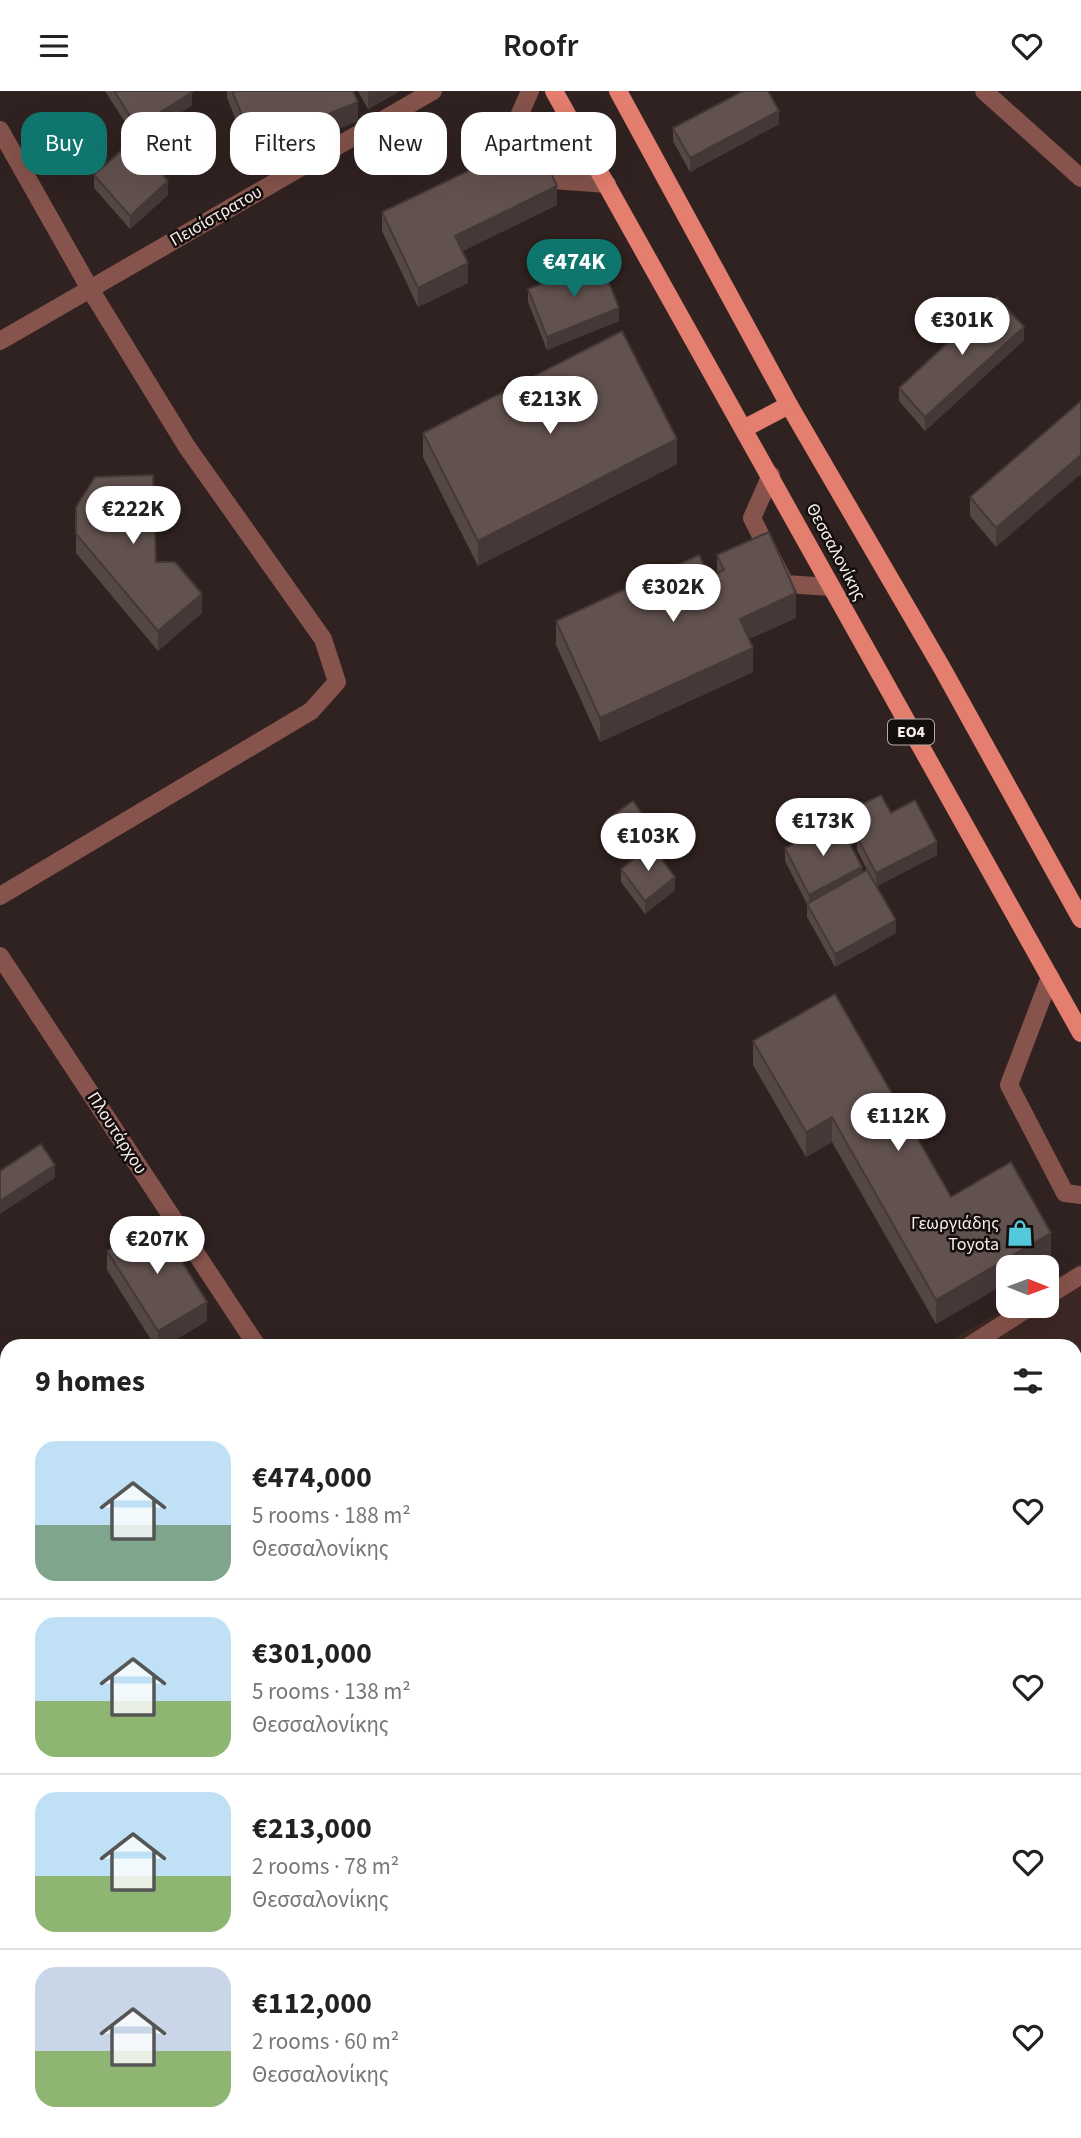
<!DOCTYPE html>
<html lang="en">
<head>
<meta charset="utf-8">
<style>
	:root { --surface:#fff; --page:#f2f2f2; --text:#222; --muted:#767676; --line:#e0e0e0; --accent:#0f766e }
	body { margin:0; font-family:"Source Sans 3",sans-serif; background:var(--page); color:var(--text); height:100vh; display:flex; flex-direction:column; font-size:26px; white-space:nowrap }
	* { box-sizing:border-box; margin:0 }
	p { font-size:23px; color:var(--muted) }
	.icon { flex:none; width:38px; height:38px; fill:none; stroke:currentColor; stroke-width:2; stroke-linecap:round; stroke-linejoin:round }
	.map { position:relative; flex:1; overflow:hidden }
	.drawer { position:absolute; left:0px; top:1248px; width:1082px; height:800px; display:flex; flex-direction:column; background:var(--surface); border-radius:21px 21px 0 0; box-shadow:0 7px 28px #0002 }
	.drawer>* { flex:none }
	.banner { position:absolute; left:21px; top:21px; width:700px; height:63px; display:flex; gap:14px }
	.needle { width:46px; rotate:91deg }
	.tools { position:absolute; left:996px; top:1164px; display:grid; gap:14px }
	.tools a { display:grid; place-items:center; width:63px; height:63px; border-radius:14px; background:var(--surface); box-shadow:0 7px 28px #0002; font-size:35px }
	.price { position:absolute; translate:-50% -60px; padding:0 16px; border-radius:24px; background:#fff; color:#222; font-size:23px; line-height:46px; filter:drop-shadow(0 2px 4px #0008) }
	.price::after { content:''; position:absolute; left:50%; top:42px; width:21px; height:16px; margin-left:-10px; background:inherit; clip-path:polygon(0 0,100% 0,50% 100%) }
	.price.active { background:var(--accent); color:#fff }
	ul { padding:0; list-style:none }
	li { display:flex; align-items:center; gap:21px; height:175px; padding:0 35px }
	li+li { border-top:2px solid var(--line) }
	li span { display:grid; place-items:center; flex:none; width:196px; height:140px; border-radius:21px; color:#555 }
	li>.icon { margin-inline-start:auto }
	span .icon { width:84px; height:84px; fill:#fffc; stroke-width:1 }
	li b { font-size:30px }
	h2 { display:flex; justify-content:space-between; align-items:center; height:84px; padding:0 35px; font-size:30px }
	.tag { padding:0 24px; border-radius:21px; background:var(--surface); box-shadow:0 7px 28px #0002; font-size:24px; line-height:63px }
	.tag.active { background:var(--accent); color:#fff }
	header { display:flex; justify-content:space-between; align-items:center; height:91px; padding:0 35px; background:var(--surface); font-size:32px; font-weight:600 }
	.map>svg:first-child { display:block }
	.built { fill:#3d2825 }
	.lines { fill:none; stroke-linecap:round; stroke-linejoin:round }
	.service { stroke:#86544c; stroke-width:18 }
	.minor { stroke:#86544c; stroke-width:18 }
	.tertiary { stroke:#86544c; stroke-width:18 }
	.primary { stroke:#e47e6e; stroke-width:18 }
	.wall { fill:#544744 }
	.shaded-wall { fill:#453937 }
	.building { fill:#62524f; stroke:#453937; stroke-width:2 }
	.labels { text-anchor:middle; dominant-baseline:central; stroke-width:5; stroke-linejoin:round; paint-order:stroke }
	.shield { fill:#140e0c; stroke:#b3aaa9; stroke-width:2 }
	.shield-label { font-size:16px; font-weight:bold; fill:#f7edec }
	.street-label { font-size:18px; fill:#f7edec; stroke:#140e0c }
	.poi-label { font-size:18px; fill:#f7edec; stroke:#140e0c; text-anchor:end }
</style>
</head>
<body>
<header><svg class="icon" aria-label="menu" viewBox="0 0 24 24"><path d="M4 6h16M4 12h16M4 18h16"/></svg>Roofr<svg class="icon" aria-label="heart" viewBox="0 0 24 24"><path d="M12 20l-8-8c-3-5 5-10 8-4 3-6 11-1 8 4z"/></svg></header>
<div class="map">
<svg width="1081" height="2047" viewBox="0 0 1081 2047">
	<rect width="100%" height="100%" fill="#302220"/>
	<path class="built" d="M1081,1171V2047H719L715,2041L1074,2040V1255H942L1009,1215L1046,1214L1047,1192Z"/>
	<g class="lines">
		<g class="service">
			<path d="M530,0L519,25L553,89L607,93"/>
			<path d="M771,384L752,427L785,493L831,496"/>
			<path d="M1050,886L1009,994L1065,1102L1081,1104"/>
		</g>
		<g class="minor">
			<path d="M0,39L90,198L187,356L323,548L337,591L311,620L0,805"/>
			<path d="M0,250L433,0"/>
			<path d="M0,865L257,1255"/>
			<path d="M1046,1206L1081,1184"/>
			<path d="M969,1255L1033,1214"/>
			<path d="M743,2040L747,2047"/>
		</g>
		<path class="tertiary" d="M984,0L1081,87"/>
		<g class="primary">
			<path d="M554,0C732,313 904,629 1081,942"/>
			<path d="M618,0L789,314L942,577L1081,828"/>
			<path d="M745,337L789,314"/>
		</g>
	</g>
	<g class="wall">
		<path d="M105,0H191L192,14L137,50Z"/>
		<path d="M227,0H353L358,30L254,73L227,7Z"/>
		<path d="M358,0H400L368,18Z"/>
		<path d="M779,33L690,81L673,50V37Z"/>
		<path d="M94,84L168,104L130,138L94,97Z"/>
		<path d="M557,114L462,160L468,192L418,216L382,140V121Z"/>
		<path d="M528,198L619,230L547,259L528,211Z"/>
		<path d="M1024,249L925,340L899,310V297Z"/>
		<path d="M1081,310L996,456L970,425V406Z"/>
		<path d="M423,342L677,373L478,475L423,366Z"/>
		<path d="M76,416L202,522L158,560L76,462Z"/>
		<path d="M717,464L796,527L749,548L753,581L600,651L556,554V530L710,486L717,482Z"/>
		<path d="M852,718L891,722L937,764L877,795L896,842L835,876L807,826V813L785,770V757L862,782L867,779L857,759V746L859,745L852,732Z"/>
		<path d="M606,729L656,749L630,769L606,736Z"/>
		<path d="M621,778L675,799L645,823L621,791Z"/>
		<path d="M753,950L951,1106L1051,1166L1008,1176V1191L936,1233L832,1051L806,1066L753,974Z"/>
		<path d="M107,1160L207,1230L165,1255H155L107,1179Z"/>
		<path d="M1074,1902L1081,2047H1067L1064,2040H1074Z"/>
		<path d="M885,2040H983L986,2047H888Z"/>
	</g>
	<g class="shaded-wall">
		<path d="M368,0H400L368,18Z"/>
		<path d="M192,1V14L137,50V36Z"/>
		<path d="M358,11V30L254,73V53Z"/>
		<path d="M779,20V33L690,81V67Z"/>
		<path d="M168,90V104L130,138V125Z"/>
		<path d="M557,95V114L455,164V145Z"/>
		<path d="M468,172V192L418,216V197Z"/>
		<path d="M619,217V230L547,259V246Z"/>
		<path d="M1024,236V249L925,340V326Z"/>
		<path d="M677,348V373L478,475V450Z"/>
		<path d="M1081,364V383L996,456V437Z"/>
		<path d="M796,502V527L740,552V528Z"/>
		<path d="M202,503V522L158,560V540Z"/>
		<path d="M753,557V581L600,651V627Z"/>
		<path d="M656,742V749L630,769V762Z"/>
		<path d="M937,751V764L876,796V782Z"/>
		<path d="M862,776V790L809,817V804Z"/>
		<path d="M675,786V799L645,823V810Z"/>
		<path d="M896,829V842L835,876V863Z"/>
		<path d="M832,1026V1051L806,1066V1041Z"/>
		<path d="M55,1074V1087L0,1123V1110Z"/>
		<path d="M1051,1142V1166L1034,1176H1008V1191L936,1233V1209Z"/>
		<path d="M207,1211V1230L165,1255H158V1240Z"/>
		<path d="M1081,1501V1520L1074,1523V1504Z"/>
		<path d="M1081,1675V1694L1074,1697V1678Z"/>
	</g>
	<g class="building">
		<path d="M114,0H191L192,1L137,36Z"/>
		<path d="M232,0H353L358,11L254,53Z"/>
		<path d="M743,0H768L779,20L690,67L673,37Z"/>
		<path d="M535,48L557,95L455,145L468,172L418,197L382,121Z"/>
		<path d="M132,50L168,90L130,125L94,84Z"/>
		<path d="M600,169L619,217L547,246L528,198Z"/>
		<path d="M997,206L1024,236L925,326L899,297Z"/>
		<path d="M622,240L677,348L478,450L423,342Z"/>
		<path d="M1081,310V364L996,437L970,406Z"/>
		<path d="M153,384L156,471H175L202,503L158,540L76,443V416L95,386Z"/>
		<path d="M769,441L796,502L740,528L753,557L600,627L556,530L699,464L710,486L724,479L717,464Z"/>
		<path d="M881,704L891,722L915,709L937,751L876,782L857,746L864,742L852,718Z"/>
		<path d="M633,710L656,742L630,762L606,729Z"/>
		<path d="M838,730L862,776L809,804L785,757Z"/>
		<path d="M651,754L675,786L645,810L621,778Z"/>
		<path d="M867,779L896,829L835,863L807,813Z"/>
		<path d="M835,903L951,1106L1011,1071L1051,1142L936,1209L832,1026L806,1041L753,950Z"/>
		<path d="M41,1053L55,1074L0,1110V1080Z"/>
		<path d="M156,1129L207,1211L158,1240L107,1160Z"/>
		<path d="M1074,1480L1081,1491V1501L1074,1504Z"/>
		<path d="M1081,1641V1675L1074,1678V1644Z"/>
		<path d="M1081,1898V2047H1080L1074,2036V1902Z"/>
		<path d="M897,2040H983L986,2047H900Z"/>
	</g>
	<defs>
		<symbol id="shop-bare" viewBox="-9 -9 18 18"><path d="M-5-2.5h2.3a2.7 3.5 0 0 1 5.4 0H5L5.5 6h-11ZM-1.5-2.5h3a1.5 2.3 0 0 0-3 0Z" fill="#54cadd" stroke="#140e0c" stroke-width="2.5" paint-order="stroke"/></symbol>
	</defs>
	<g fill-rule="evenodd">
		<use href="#shop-bare" x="1001" y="1123" width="38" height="38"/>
	</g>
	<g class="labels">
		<rect class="shield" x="888" y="628.5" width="46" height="25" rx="5"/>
		<g class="shield-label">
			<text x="911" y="641">ΕΟ4</text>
		</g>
		<g class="street-label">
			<text transform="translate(216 125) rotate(-30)">Πεισίστρατου</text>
			<text transform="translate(836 461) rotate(62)">Θεσσαλονίκης</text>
			<text transform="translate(117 1042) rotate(57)">Πλουτάρχου</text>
		</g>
		<g class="poi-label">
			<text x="999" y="1132">Γεωργιάδης<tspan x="999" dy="21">Toyota</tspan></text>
		</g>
	</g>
</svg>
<div class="tools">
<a><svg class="needle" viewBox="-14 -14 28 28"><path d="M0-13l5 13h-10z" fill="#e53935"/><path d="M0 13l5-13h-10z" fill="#767676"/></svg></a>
</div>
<b class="price active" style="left:574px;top:208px">€474K</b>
<b class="price" style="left:962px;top:266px">€301K</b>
<b class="price" style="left:550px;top:345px">€213K</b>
<b class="price" style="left:133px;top:455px">€222K</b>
<b class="price" style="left:673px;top:533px">€302K</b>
<b class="price" style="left:823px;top:767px">€173K</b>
<b class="price" style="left:648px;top:782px">€103K</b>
<b class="price" style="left:898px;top:1062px">€112K</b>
<b class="price" style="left:157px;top:1185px">€207K</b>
<div class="banner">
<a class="tag active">Buy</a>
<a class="tag">Rent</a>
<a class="tag">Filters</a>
<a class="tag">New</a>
<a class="tag">Apartment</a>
</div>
<section class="drawer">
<h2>9 homes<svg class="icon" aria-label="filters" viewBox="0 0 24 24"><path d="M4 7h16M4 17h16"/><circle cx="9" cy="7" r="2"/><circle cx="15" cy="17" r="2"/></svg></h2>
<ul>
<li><span style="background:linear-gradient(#bfe0f5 60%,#7fa58c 0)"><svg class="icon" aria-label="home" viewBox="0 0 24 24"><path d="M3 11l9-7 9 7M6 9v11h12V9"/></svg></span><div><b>€474,000</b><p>5 rooms · 188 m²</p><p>Θεσσαλονίκης</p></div><svg class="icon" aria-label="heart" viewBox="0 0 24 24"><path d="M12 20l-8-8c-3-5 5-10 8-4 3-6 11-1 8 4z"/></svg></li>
<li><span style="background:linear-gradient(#bfe0f5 60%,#8fb573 0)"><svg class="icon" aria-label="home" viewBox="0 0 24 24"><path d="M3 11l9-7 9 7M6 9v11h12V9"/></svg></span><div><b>€301,000</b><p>5 rooms · 138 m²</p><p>Θεσσαλονίκης</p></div><svg class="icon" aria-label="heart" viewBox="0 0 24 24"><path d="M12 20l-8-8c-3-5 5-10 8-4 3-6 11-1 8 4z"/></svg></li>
<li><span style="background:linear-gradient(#bfe0f5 60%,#8fb573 0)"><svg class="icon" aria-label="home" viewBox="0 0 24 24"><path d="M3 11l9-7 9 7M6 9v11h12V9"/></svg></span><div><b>€213,000</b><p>2 rooms · 78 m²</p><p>Θεσσαλονίκης</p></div><svg class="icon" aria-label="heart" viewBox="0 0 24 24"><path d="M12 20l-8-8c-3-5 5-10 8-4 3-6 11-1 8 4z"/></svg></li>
<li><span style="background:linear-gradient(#c9d6e8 60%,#8fb573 0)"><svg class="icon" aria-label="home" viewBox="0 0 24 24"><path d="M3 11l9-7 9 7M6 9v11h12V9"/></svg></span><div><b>€112,000</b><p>2 rooms · 60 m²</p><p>Θεσσαλονίκης</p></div><svg class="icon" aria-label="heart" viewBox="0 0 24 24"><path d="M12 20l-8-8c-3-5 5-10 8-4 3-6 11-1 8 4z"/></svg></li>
</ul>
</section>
</div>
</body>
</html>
